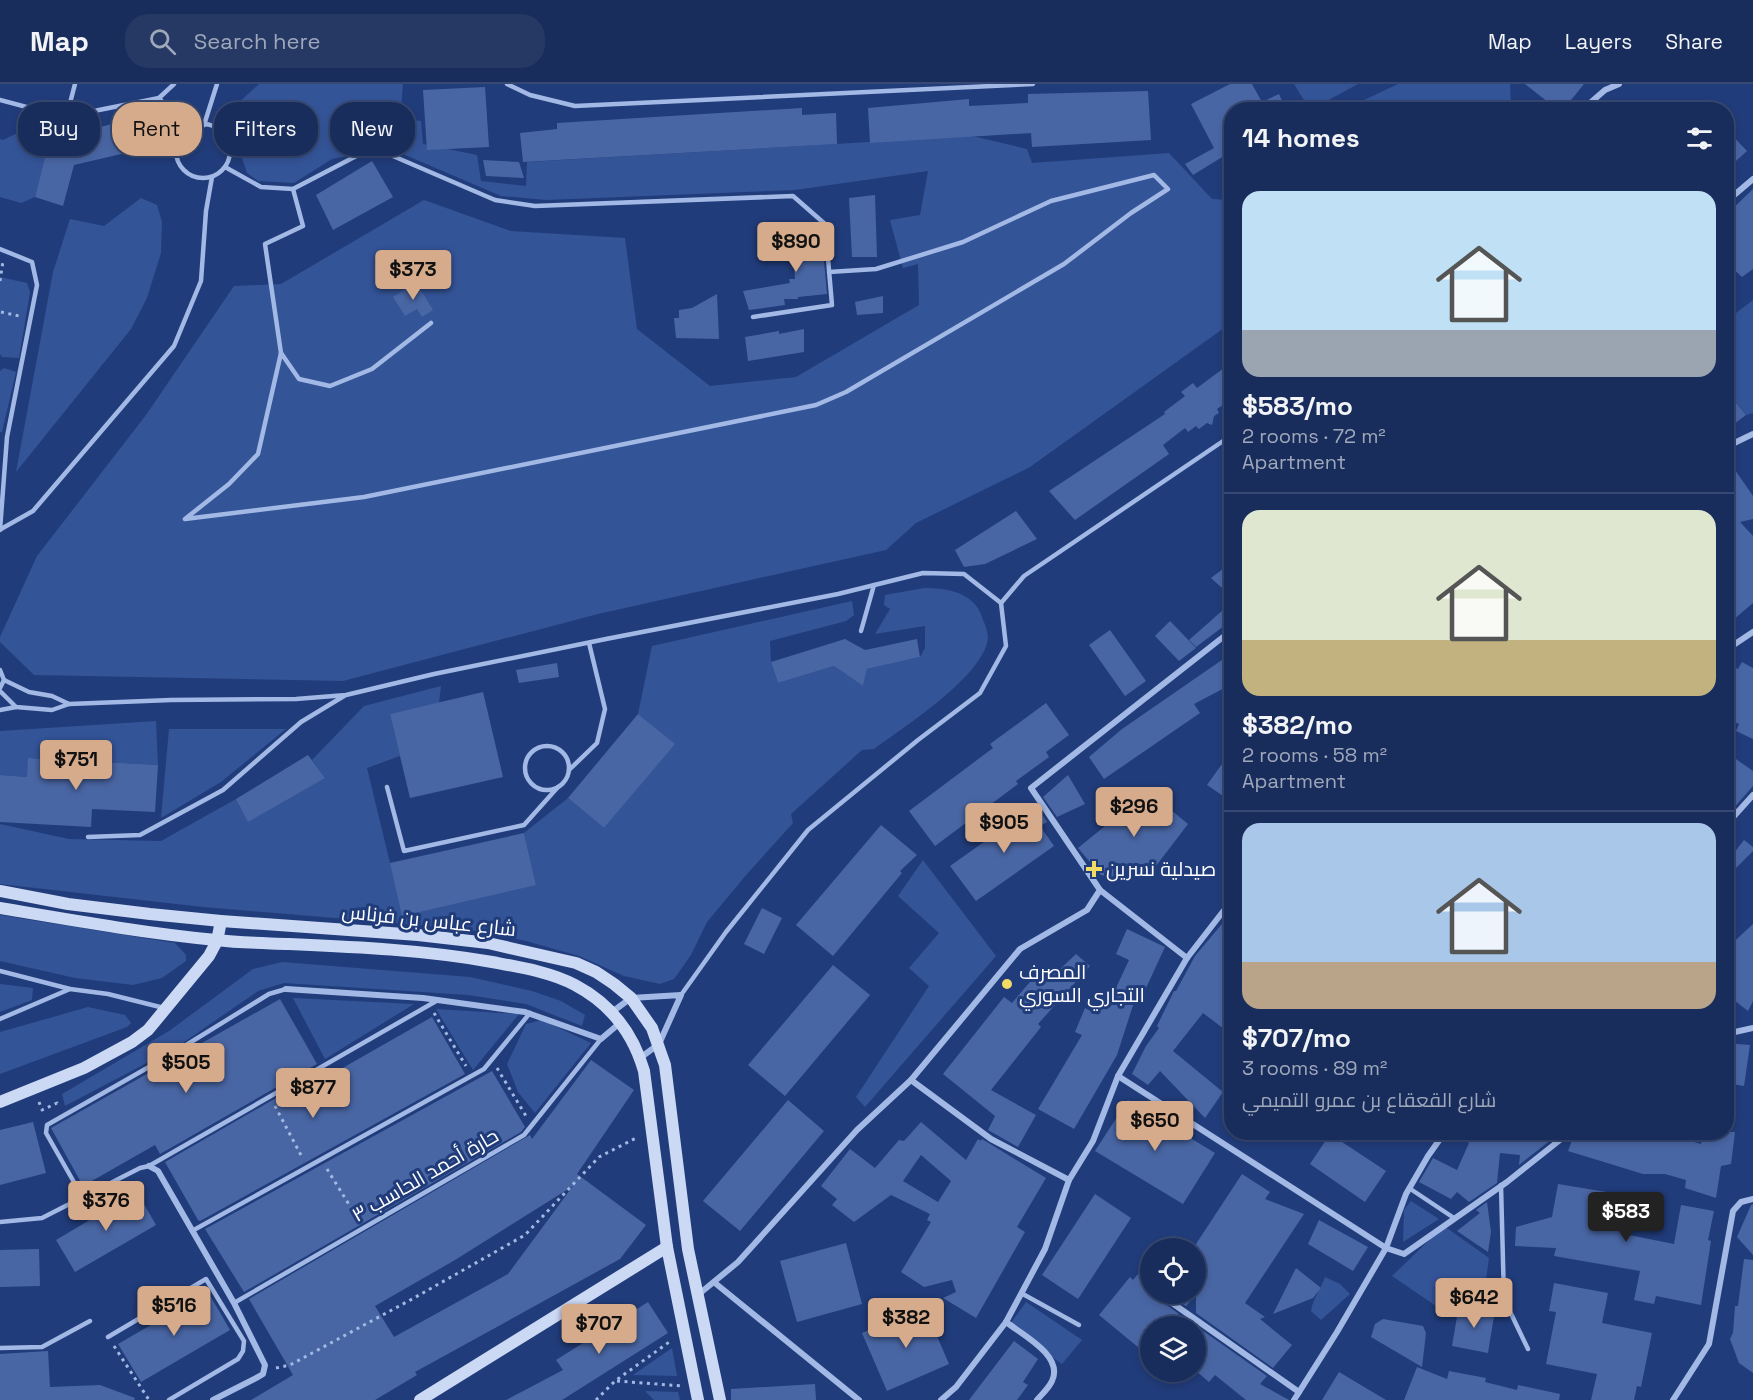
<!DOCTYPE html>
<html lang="en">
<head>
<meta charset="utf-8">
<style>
	:root { --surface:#192d5c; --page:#263965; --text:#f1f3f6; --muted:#9fa8bb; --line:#374972; --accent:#d6ab8b }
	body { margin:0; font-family:"Space Grotesk",Cairo,sans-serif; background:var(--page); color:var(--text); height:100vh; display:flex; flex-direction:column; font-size:22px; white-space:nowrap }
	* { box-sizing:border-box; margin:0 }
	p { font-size:20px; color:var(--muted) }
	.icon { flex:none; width:33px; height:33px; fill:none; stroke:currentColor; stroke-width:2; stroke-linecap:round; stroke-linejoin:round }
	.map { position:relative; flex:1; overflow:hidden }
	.details { position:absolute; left:1224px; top:18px; width:510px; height:1038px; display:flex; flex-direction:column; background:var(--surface); border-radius:24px; box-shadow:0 3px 9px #0003,0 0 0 2px var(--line) }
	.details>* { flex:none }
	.guide { position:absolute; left:18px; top:18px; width:570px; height:54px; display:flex; gap:12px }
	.buttons { position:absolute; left:1140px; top:1154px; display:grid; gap:12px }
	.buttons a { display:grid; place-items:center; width:66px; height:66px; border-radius:50%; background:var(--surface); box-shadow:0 3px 9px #0003,0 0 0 2px var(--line); font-size:30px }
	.price { position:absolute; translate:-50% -51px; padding:0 14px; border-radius:6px; background:var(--accent); color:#111; font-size:20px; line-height:39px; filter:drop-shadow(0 2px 3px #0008) }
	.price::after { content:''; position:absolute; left:50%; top:36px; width:18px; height:14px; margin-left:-9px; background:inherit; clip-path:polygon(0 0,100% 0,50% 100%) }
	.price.active { background:#222; color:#fff }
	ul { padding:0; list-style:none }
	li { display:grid; align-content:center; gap:12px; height:318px; padding:0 18px }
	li+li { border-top:2px solid var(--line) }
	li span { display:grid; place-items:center; height:186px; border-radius:18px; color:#555 }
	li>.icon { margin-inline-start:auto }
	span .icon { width:108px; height:108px; fill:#fffc; stroke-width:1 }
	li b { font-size:26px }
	h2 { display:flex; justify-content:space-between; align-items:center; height:72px; padding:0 18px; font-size:26px }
	.pill { padding:0 21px; border-radius:24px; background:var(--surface); box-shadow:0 3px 9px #0003,0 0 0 2px var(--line); font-size:21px; line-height:54px }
	.pill.active { background:var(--accent); color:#111 }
	header { display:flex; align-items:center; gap:36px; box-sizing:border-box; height:84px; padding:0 30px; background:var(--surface); border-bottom:2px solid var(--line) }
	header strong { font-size:28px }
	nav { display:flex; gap:33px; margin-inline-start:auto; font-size:21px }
	.search { width:420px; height:54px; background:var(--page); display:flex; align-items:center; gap:15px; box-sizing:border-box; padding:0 21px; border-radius:24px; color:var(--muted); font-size:22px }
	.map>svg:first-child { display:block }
	.green { fill:#345498 }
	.building { fill:#4966a4; fill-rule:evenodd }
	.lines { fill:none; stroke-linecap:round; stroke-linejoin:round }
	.path { stroke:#a2b8e5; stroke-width:3; stroke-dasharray:3 4.5; stroke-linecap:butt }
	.lane { stroke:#a2b8e5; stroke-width:4.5 }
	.street { stroke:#a2b8e5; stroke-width:6 }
	.secondary { stroke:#ccd9f5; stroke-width:12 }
	.poi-dot { fill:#f2db64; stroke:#213c7a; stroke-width:2 }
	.labels { text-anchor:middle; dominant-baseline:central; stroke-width:6; stroke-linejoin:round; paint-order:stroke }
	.poi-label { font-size:20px; fill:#fff; stroke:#213c7a; text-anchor:start }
	.street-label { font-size:20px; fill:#fff; stroke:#213c7a }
</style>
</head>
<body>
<header>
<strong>Map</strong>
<div class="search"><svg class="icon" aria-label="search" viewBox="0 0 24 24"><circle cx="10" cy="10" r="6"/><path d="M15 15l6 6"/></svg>Search here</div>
<nav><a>Map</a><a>Layers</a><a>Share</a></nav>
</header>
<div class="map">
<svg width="1753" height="1316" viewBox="0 0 1753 1316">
	<rect width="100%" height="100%" fill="#213c7a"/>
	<g class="green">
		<path d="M259,0H403L400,34L421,37L423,60L477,71L481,97L526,102L527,78L972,52L1027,65L1032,79L1169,69L1212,115L1231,116V239L1030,383L916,439L886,466L598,530L343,597L34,591L0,558V553L37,472L146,331L234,202L281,200L424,116L511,147L625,154L637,245L710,302L796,293L919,221L918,180L903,184L890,136L920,131L928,87L795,106L546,116L501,112L389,64L332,75L294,99L258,97L247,89L241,71L229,48L225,31Z"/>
		<path d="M1294,0H1358L1310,26Z"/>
		<path d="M1398,0H1510L1511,25H1345Z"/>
		<path d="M26,45H52L35,113L21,119L0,113V55L3,56Z"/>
		<path d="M141,114L157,121L162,138L161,169L147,214L131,245L16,388L53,188L70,135L104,142Z"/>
		<path d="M0,193L27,199L30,208L19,274L2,273L0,270Z"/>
		<path d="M1753,216V329L1746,331L1727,306V236Z"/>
		<path d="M4,284L16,288L2,348H0V287Z"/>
		<path d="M924,504C944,504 970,507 980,528C983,536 988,546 988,554C984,592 904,643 874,665L862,666L791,730L793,739L747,790L707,838L691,871L674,895L660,900L624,892L579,872L526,857L484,848L418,841L203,823L0,800V740L69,755L161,757L236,715L248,737L324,693L312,676L364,622L441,602L439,619L390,630L400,672L367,684L390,779L536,801L524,749L568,714L604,744L674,660L638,630L652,562L852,517L854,531L846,537L770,557L771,578L778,599L834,582L863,602L867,585L920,573L925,564V542L875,550L890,525L884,521L885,511Z"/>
		<path d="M156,637L158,681L29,674L27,693L0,691V647Z"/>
		<path d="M169,645H286L221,698L161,734Z"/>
		<path d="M923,776L996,872L865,1023L856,1013L929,902L909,884L939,849L898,812Z"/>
		<path d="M0,831L175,859L186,871V877L162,894L133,901L75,894L0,877Z"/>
		<path d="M282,878L470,893L532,907L561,917L585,931L582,942L526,920L468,911L284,899L258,907L177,963L65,1022L62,1010L169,947L253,885Z"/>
		<path d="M0,900L33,904L32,916L0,928Z"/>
		<path d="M293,914L414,920L325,975Z"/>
		<path d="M88,923L125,931L131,939L127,943L0,990V948Z"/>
		<path d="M436,925L519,930L473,986Z"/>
		<path d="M542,936L591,959L535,1029L518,1008L507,980L526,940Z"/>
		<path d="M1411,1117L1439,1135L1403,1158L1404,1126Z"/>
		<path d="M1444,1142L1489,1174L1482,1224L1459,1221L1436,1222L1392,1192Z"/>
		<path d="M1325,1193L1340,1200L1350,1210L1321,1236L1311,1227C1313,1214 1321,1205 1325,1193Z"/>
		<path d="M1026,1218L1082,1256L1062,1280L1008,1243Z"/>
		<path d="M672,1264L677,1292L633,1291Z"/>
		<path d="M645,1307L678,1308L680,1316H654Z"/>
	</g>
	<g class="building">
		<path d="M1230,0H1252L1262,18L1279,10L1286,26H1232V55L1227,57L1232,67L1193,91L1185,80L1214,64L1191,20Z"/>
		<path d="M1525,0H1584L1563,26H1558Z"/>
		<path d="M485,3L489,63L427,66L423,6Z"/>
		<path d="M1148,7L1151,56L1032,63L1031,49L870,59L868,24L969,15V22L1028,19V10Z"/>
		<path d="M802,24V31L836,29L837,60L523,78L520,49L557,45V39Z"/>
		<path d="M123,37L130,68L74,81L63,122L35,113L52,45L70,51Z"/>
		<path d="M1726,45L1747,67L1726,86Z"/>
		<path d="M483,76L519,78L524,94L486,92Z"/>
		<path d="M372,77L393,113L333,146L316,111Z"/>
		<path d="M1753,105V185L1742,193L1726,178V131Z"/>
		<path d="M875,111L877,173H852L849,114Z"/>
		<path d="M821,143L827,210L798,213V215H784L785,221L749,226L743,207L790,199L789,195H795L792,146Z"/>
		<path d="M416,198L433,226L422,233L417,225L405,232L393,213Z"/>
		<path d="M717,210L719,255L676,254L674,234H679V226L692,224Z"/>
		<path d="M883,212V229L857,231L855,218Z"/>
		<path d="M804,245V268L748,277L745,253L779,247V250Z"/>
		<path d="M1232,278V310L1223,316V321L1217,325L1219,329L1214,332L1212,341L1207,339L1199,345L1196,342L1188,348L1185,344L1163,361L1169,370L1075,436L1049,407L1165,330L1164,328L1185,312L1181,308L1193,299L1197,304Z"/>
		<path d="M1726,306L1746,331L1726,346Z"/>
		<path d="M1726,373L1753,412V435L1740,438L1753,452V519L1726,542Z"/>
		<path d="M1016,427L1037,455L985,480L964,483L955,466Z"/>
		<path d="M1232,478V513L1211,494Z"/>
		<path d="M1232,518V536L1196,563L1189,556Z"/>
		<path d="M1170,537L1196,564L1179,577L1155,552Z"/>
		<path d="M1110,546L1146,597L1125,612L1089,561Z"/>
		<path d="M845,555L865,566L917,555L920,573L867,585L863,602L834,582L778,599L771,578Z"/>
		<path d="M1232,569V600L1194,620L1200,629L1104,695L1089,673L1122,645Z"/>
		<path d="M1742,578L1753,584V655L1736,647L1739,640L1734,638L1735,635L1726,631V593L1732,582L1738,585Z"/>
		<path d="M557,579L559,593L519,599L516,586Z"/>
		<path d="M483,608L503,693L410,714L390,630Z"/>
		<path d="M1046,619L1069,651L1046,668L1049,673L1016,697L1018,700L935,762L909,727L993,664L990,660Z"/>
		<path d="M638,630L675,660L604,744L568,714Z"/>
		<path d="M1232,666V718L1207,701Z"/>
		<path d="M1726,668L1753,687V702L1726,733Z"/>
		<path d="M308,671L325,694L248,738L236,715Z"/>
		<path d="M28,674L158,681L155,728L92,725L91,743L0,738V691L27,693Z"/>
		<path d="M1068,691L1085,720L1057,733L1043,713Z"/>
		<path d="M1148,707L1188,740L1156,782L1110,793L1101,791L1078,764Z"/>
		<path d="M1036,721L1047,738L1040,742L1054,762L976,817L950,782Z"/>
		<path d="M881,741L917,771L900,787L902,789L833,872L796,841Z"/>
		<path d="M524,749L536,801L402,832L390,779Z"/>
		<path d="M1744,756L1753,763V767L1726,794V779Z"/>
		<path d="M762,824L782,834L764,870L744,860Z"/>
		<path d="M1232,828V951L1203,929L1173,967L1223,1008L1205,1034L1160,987L1148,1001L1132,990L1146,962L1159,944L1157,942L1174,907H1176L1195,872Z"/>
		<path d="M1753,840V917L1748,927L1726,910V903L1734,890L1726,884V865Z"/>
		<path d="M1127,845L1165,863L1140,917L1135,915L1117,971L1074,1045L1038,1025L1082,951L1075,948L1085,924L1098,931L1105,918L1109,919L1129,876L1116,870Z"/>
		<path d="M1076,870L1090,882L1038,940L1041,943L991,1006L1036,1031L1018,1063L988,1046L995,1032L943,990L1004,913L1012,919L1042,884L1047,888L1051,884L1058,887Z"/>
		<path d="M833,881L870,911L785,1012L748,981Z"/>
		<path d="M280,915L317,980L160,1070L155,1061L83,1102L51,1044Z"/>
		<path d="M432,933L465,990L200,1137L198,1136L165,1078L321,988L325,994Z"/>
		<path d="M1726,959L1750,961L1744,1002L1726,999Z"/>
		<path d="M591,976L634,1006L577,1090L646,1141L620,1175L415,1288L417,1291L375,1316H251L293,1291L249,1215L530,1051L532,1055ZM573,1102L508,1190L394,1253L375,1222L455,1176Z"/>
		<path d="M492,987L525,1043L521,1048L244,1208L205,1145Z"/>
		<path d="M788,1016L824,1047L740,1147L703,1117Z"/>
		<path d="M1128,1016L1215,1069L1183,1120L1095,1067Z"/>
		<path d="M33,1038L46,1089L0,1101V1046Z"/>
		<path d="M921,1038L966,1076L978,1055L981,1057L982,1055L1046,1094L1017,1143L1025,1148L976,1234L943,1214L956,1208L952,1196L924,1203L901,1188L931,1138L927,1136L930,1130L891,1111L854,1138L832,1121L837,1115L821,1102L850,1065L875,1084L899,1056L904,1057ZM921,1071L951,1097L938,1118L903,1097Z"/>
		<path d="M1452,1048H1561L1519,1081L1520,1071L1500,1069L1497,1099L1469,1118L1457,1108L1451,1115L1419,1098L1433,1074L1457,1086L1469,1059Z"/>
		<path d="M1575,1048H1659L1701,1060L1703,1048H1735L1731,1080L1721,1082L1716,1114L1685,1104L1686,1096L1665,1090H1643L1568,1067Z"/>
		<path d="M1330,1050L1386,1087L1365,1118L1310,1080Z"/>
		<path d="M1242,1090L1270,1108L1265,1115L1304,1130L1245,1219L1265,1233L1260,1235L1292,1261L1273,1284L1196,1229V1211L1186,1222L1166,1209H1196V1160Z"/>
		<path d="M1558,1100L1631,1112L1624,1150L1674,1160L1681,1121L1714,1127L1708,1156L1711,1157L1701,1221L1656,1212L1654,1220L1634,1216L1640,1187L1554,1172L1556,1164L1515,1162L1516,1143L1552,1133Z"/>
		<path d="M137,1108L156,1141L75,1188L56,1156Z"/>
		<path d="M1095,1110L1131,1134L1078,1215L1042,1191Z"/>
		<path d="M1487,1118L1491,1148L1488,1168L1457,1147L1480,1129L1476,1126Z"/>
		<path d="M1753,1120V1171L1737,1153L1751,1121Z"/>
		<path d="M1319,1136L1368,1163L1353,1187L1308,1160Z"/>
		<path d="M846,1159L862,1220L797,1238L780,1177Z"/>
		<path d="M39,1165L40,1202L0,1203V1166Z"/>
		<path d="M1744,1175L1753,1176V1289L1739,1279L1730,1255L1733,1249L1735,1222H1738Z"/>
		<path d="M1150,1176V1209H1164L1160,1212L1161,1217L1179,1230L1170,1242H1150V1273L1099,1231L1130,1193L1133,1196Z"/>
		<path d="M1296,1184L1321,1204L1313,1214L1273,1230Z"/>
		<path d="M1554,1199L1608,1209L1602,1239L1652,1249L1641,1303L1637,1302L1634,1316H1591L1597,1290L1546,1280L1556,1228L1549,1227Z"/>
		<path d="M208,1208L230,1246L141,1298L118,1260Z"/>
		<path d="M648,1218L668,1249L562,1316H506L563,1286L556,1276Z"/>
		<path d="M1459,1221L1495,1226L1488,1269L1452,1262Z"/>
		<path d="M924,1222L949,1280L887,1307L862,1249Z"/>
		<path d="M1383,1235L1423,1242L1426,1249L1422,1283L1371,1253L1375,1240Z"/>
		<path d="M1196,1242L1267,1292L1260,1300L1289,1316H1246L1215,1291L1209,1298L1196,1287Z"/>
		<path d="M1014,1257L1038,1275L1023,1298L1028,1301L1017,1316H969Z"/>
		<path d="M48,1267L50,1303L100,1301L135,1314L134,1316H0V1270Z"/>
		<path d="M1417,1283L1447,1295L1449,1287L1486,1294L1485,1298L1517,1306L1518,1301L1560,1310L1559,1316H1404Z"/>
		<path d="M1339,1288L1386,1316H1322Z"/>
		<path d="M815,1300L816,1316H731V1305Z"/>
	</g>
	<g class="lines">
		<g class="path">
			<path d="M0,197L3,177"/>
			<path d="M1,228L19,232"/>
			<path d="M434,929L466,982"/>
			<path d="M497,984L526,1032"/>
			<path d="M39,1018L42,1026L57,1019L59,1023"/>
			<path d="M275,1022L303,1075"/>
			<path d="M327,1085L358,1135"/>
			<path d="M114,1262L149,1316"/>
			<path d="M276,1284L290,1281L414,1214L525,1151L599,1073L638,1053"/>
			<path d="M617,1297L682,1302"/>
			<path d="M596,1316L615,1297L672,1256"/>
		</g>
		<g class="lane">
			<path d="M507,0L530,11L575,22L1033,0"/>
			<path d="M159,14L186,46"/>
			<path d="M0,16L64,33L159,14L174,0"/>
			<path d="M64,33L69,23L75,0"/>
			<circle cx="203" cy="67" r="27"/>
			<path d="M204,41L217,0"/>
			<path d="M225,83L261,103L293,105L364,68L379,66L495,116L535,122L793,112L825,140L832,221L753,233"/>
			<path d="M293,105L303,142L265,160L281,269L299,295L330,302L372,285L431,239"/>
			<path d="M0,165L32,178L37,201L7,353L0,446"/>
			<path d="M281,269L258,370L229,400L185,435L364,413L816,321L846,308L1064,180L1131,129L1168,105L1154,91L1051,117L963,158L876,185L829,188"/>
			<path d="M1,445L33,427L174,262L201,197L206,127L212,93"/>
			<path d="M1001,519L1024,492L1232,351"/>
			<path d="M861,547L874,501"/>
			<path d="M0,586L4,596L0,604"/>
			<path d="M4,596L29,608L52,612L69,620"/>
			<path d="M0,607L16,623L52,626L69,620L171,616L296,615L346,611L434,590L606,555L838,510L923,489L964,490L1001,519L1006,562L980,609L918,656L808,746L726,848L681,911"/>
			<path d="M0,626L16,623"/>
			<circle cx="547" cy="684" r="22"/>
			<path d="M569,686L597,659L605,625L589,559"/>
			<path d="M387,703L404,767L524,741L558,703"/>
			<path d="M88,753L140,751L223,706L301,638L344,612"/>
			<path d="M0,887L70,905L108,910L164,924"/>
			<path d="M0,935L70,905"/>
			<path d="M1501,1101L1504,1215L1528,1265"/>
			<path d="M1409,1104L1454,1134"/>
			<path d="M83,1114L46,1049L47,1041L170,971L269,910L286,905"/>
			<path d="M0,1138L42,1134L140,1084L149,1082L438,916"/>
			<path d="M192,1147L484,985L530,929"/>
			<path d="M1021,1209L1079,1241"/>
			<path d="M234,1219L524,1051L601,955"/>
			<path d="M108,1253L206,1195L244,1257L243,1267L238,1275L169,1316"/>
			<path d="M0,1264L42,1263L90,1237"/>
		</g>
		<g class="street">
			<path d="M1582,26L1605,6L1619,0"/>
			<path d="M1726,118L1753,95"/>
			<path d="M1726,363L1753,350"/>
			<path d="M1726,566L1753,548"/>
			<path d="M1726,741L1753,711"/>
			<path d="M1100,806L1187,874"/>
			<path d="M286,905L423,914L525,928L601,955L621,938"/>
			<path d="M612,928L631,914L681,911L659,960L640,974"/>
			<path d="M1726,950L1753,944"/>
			<path d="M1118,992L1386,1164L1337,1248L1294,1316"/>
			<path d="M911,996L991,1055L1069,1096"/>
			<path d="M1445,1048L1428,1072L1406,1110L1386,1164L1404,1170L1507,1098L1570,1048"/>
			<path d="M149,1082L158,1087L234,1219L265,1281L263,1290L258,1293L213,1316"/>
			<path d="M715,1199L859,1316"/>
			<path d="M699,1210L738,1178L857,1046L911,996L1020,865L1087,826L1100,806L1031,704L1232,546"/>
			<path d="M1165,1214L1299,1308"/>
			<path d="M1006,1238C1023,1251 1064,1272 1052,1297C1049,1304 1042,1310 1037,1316"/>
			<path d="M941,1316L956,1303L1006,1238L1045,1165L1069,1096L1093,1057L1118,992L1187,874L1232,816"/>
			<path d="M1673,1316L1709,1260L1733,1127L1741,1118L1753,1115"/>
		</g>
		<g class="secondary">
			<path d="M0,807L68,820L150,830L221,837L418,851L488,859L576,879L596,888L614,900L631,914L652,944L665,981L688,1165L720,1316"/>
			<path d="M0,824C71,836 144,849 216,856C240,859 264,859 289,860C357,863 425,866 492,878C519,883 551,888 575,901C611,920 633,949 644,987L667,1163L698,1316"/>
			<path d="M0,1018L84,984L132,958L148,946L209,872L217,857L221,837"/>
			<path d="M420,1316L667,1163"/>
		</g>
	</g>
	<g class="poi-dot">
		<path d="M1091 776h6v6h6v6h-6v6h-6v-6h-6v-6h6z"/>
		<circle cx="1007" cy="900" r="6"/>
	</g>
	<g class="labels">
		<g class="poi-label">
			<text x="1106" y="785">صيدلية نسرين</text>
			<text x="1019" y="888">المصرف<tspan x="1019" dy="23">التجاري السوري</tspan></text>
		</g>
		<g class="street-label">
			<text transform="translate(429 836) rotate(6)">شارع عباس بن فرناس</text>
			<text transform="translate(425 1091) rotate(-30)">حارة أحمد الحاسب ٣</text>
		</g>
	</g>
</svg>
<div class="buttons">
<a><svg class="icon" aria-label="locate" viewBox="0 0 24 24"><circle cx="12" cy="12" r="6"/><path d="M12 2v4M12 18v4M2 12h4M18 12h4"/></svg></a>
<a><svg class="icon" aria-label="layers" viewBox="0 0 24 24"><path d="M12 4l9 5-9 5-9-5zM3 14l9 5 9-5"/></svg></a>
</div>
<b class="price" style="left:796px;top:189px">$890</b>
<b class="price" style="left:413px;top:217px">$373</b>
<b class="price" style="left:76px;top:707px">$751</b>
<b class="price" style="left:1134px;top:754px">$296</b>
<b class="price" style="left:1004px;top:770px">$905</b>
<b class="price" style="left:186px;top:1010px">$505</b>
<b class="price" style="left:313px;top:1035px">$877</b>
<b class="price" style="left:1155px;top:1068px">$650</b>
<b class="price" style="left:106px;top:1148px">$376</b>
<b class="price active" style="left:1626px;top:1159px">$583</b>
<b class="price" style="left:1474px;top:1245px">$642</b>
<b class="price" style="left:174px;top:1253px">$516</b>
<b class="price" style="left:906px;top:1265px">$382</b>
<b class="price" style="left:599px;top:1271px">$707</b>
<div class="guide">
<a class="pill">Buy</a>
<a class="pill active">Rent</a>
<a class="pill">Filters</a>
<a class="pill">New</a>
</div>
<section class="details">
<h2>14 homes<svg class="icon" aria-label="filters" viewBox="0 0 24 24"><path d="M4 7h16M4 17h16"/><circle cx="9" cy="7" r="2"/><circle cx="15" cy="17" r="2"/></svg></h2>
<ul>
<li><span style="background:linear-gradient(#bfe0f5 75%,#9aa5b1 0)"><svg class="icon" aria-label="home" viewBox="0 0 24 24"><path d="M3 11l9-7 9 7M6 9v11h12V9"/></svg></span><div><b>$583/mo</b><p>2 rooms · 72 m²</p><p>Apartment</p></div></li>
<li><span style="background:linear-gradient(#dfe7d0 70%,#c2b280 0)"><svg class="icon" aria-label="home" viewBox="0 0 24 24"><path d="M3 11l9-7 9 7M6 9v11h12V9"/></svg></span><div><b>$382/mo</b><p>2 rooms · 58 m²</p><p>Apartment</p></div></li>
<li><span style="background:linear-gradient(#a9c7e8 75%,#b9a48a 0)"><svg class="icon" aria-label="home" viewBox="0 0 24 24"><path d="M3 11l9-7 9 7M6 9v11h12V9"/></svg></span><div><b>$707/mo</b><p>3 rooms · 89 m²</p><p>شارع القعقاع بن عمرو التميمي</p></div></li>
</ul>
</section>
</div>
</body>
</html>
